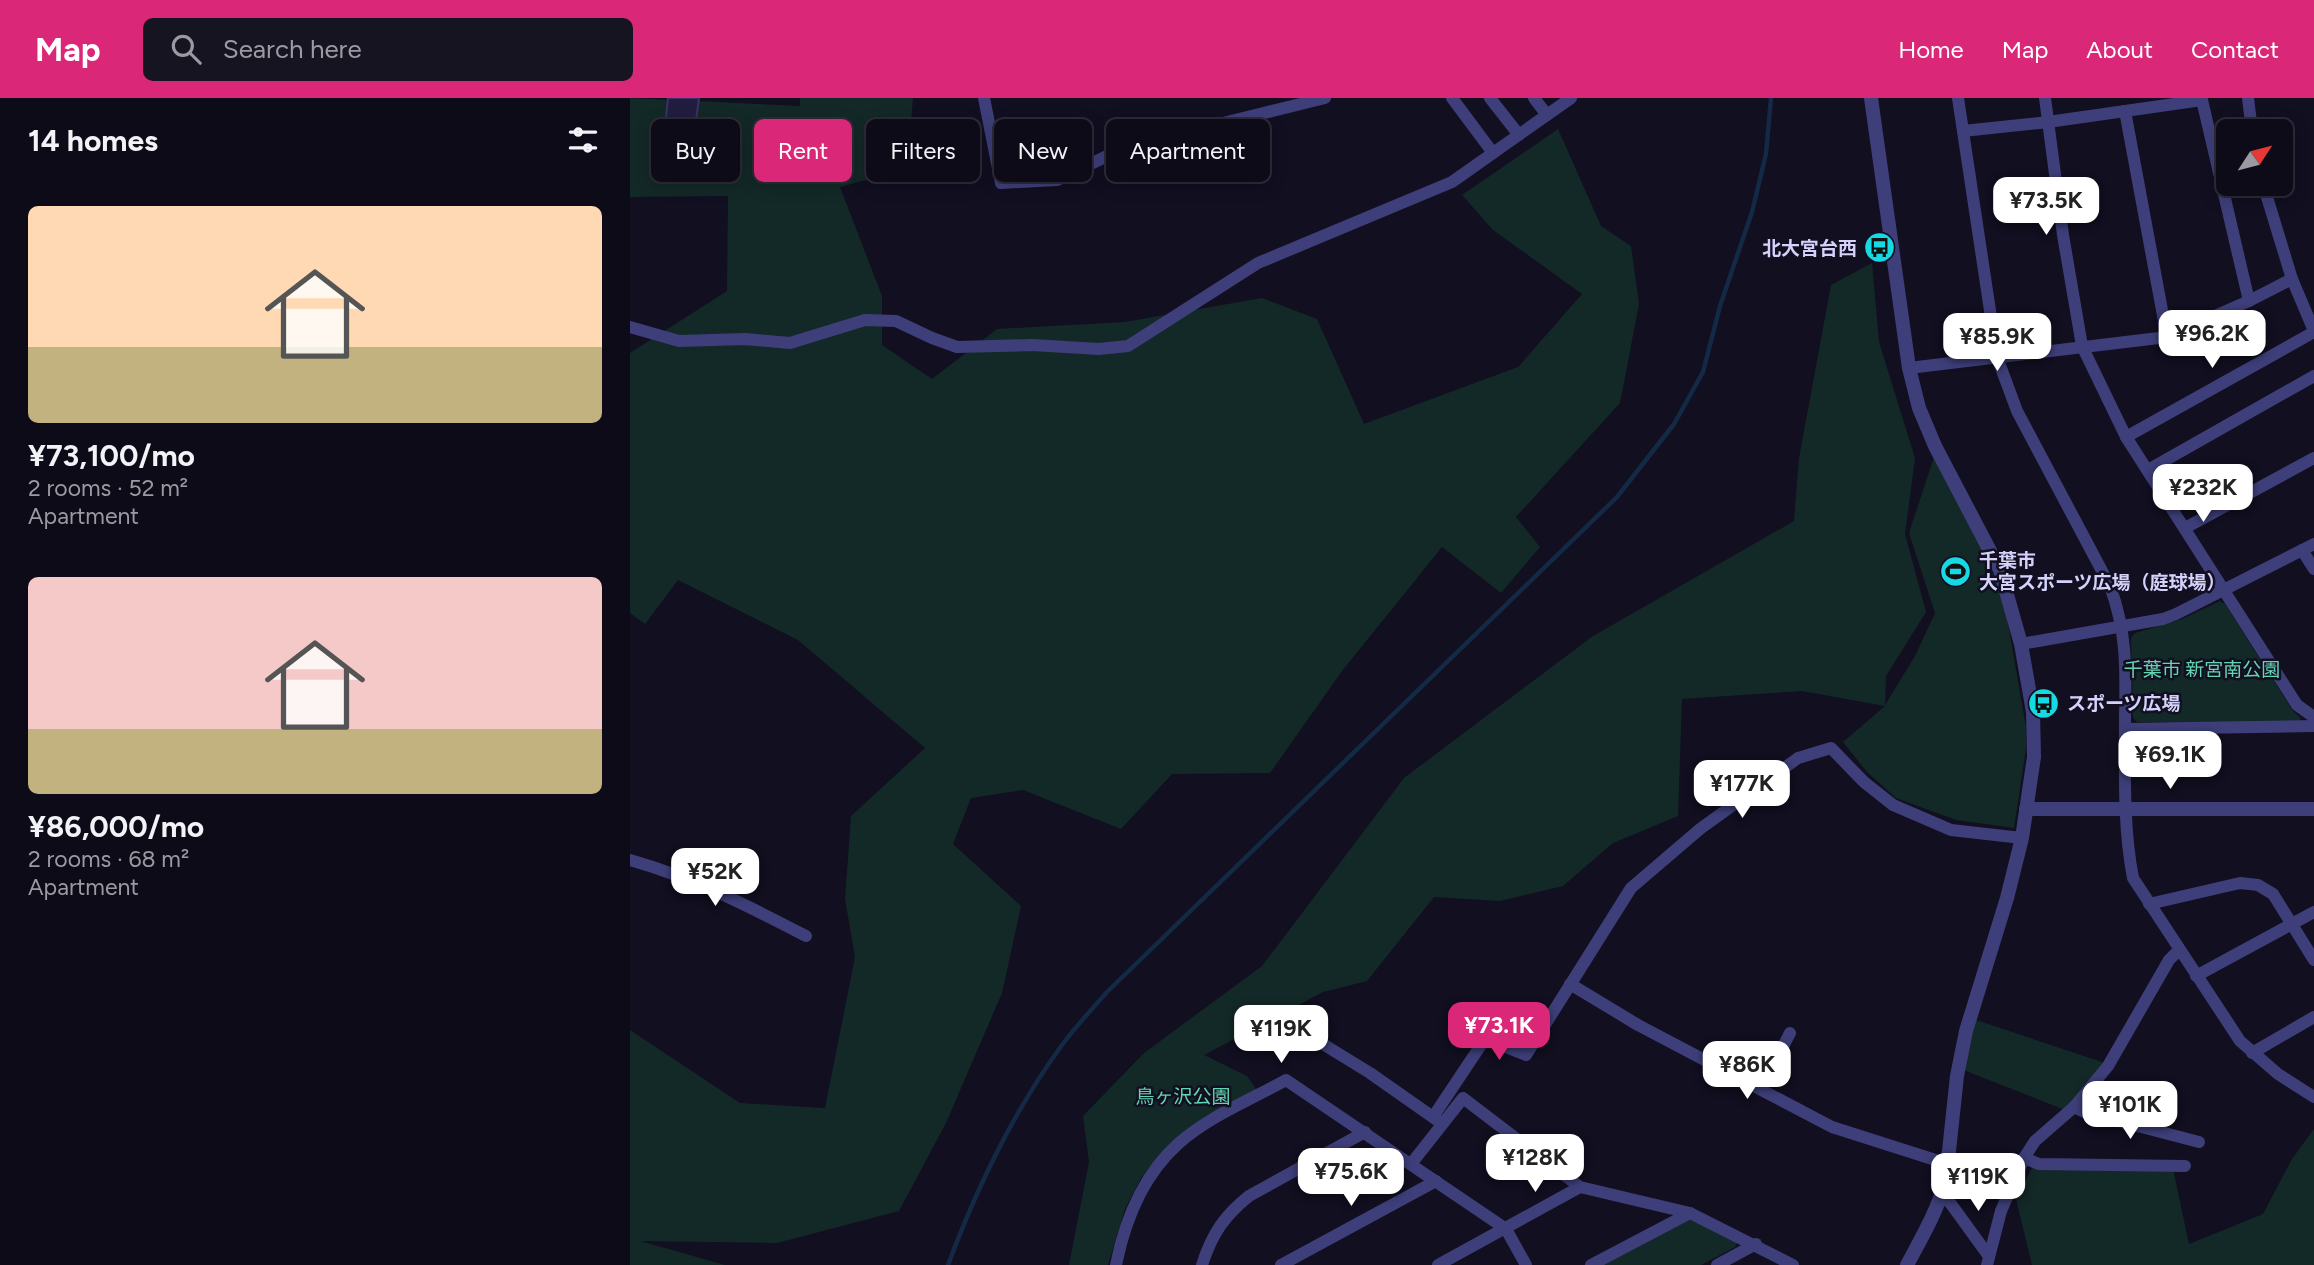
<!DOCTYPE html>
<html lang="en">
<head>
<meta charset="utf-8">
<style>
	:root { --surface:#0d0b18; --page:#161421; --text:#f1f3f6; --muted:#9a9ba2; --line:#2d2b37; --accent:#db2777 }
	body { margin:0; font-family:Figtree,"Noto Sans JP",sans-serif; background:var(--page); color:var(--text); height:100vh; display:flex; flex-direction:column; font-size:26px; white-space:nowrap }
	* { box-sizing:border-box; margin:0 }
	p { font-size:23px; color:var(--muted) }
	.icon { flex:none; width:38px; height:38px; fill:none; stroke:currentColor; stroke-width:2; stroke-linecap:round; stroke-linejoin:round }
	.map { position:relative; flex:1; overflow:hidden }
	.details { display:flex; flex-direction:column; background:var(--surface); width:630px }
	.details>* { flex:none }
	.banner { position:absolute; left:21px; top:21px; width:665px; height:63px; display:flex; gap:14px }
	.needle { width:46px; rotate:54deg }
	.buttons { position:absolute; left:1586px; top:21px; display:grid; gap:14px }
	.buttons a { display:grid; place-items:center; width:77px; height:77px; border-radius:10px; background:var(--surface); box-shadow:0 4px 18px #0003,0 0 0 2px var(--line); font-size:35px }
	.price { position:absolute; translate:-50% -60px; padding:0 16px; border-radius:14px; background:#fff; color:#222; font-size:23px; line-height:46px; filter:drop-shadow(0 2px 4px #0008) }
	.price::after { content:''; position:absolute; left:50%; top:42px; width:21px; height:16px; margin-left:-10px; background:inherit; clip-path:polygon(0 0,100% 0,50% 100%) }
	.price.on { background:var(--accent); color:#fff }
	ul { padding:0; list-style:none }
	li { display:grid; align-content:center; gap:14px; height:371px; padding:0 28px }
	li span { display:grid; place-items:center; height:217px; border-radius:10px; color:#555 }
	li>.icon { margin-inline-start:auto }
	span .icon { width:126px; height:126px; fill:#fffc; stroke-width:1 }
	li b { font-size:30px }
	h2 { display:flex; justify-content:space-between; align-items:center; height:84px; padding:0 28px; font-size:30px }
	.pill { padding:0 24px; border-radius:10px; background:var(--surface); box-shadow:0 4px 18px #0003,0 0 0 2px var(--line); font-size:24px; line-height:63px }
	.pill.on { background:var(--accent); color:#fff }
	header { display:flex; align-items:center; gap:42px; box-sizing:border-box; height:98px; padding:0 35px; background:var(--accent); color:#fff }
	header strong { font-size:33px }
	nav { display:flex; gap:38px; margin-inline-start:auto; font-size:24px }
	.search { width:490px; height:63px; background:var(--page); display:flex; align-items:center; gap:18px; box-sizing:border-box; padding:0 24px; border-radius:10px; color:var(--muted); font-size:26px }
	main { display:flex; flex:1; min-height:0 }
	.map>svg:first-child { display:block }
	.green { fill:#132927 }
	.lines { fill:none; stroke-linecap:round; stroke-linejoin:round }
	.stream { stroke:#132945; stroke-width:4.5 }
	.building { fill:#221d3f; stroke:#393169; stroke-width:2 }
	.minor { stroke:#3e3f7a; stroke-width:12 }
	.tertiary { stroke:#3e3f7a; stroke-width:14 }
	.labels { text-anchor:middle; dominant-baseline:central; stroke-width:5; stroke-linejoin:round; paint-order:stroke }
	.poi-label { font-size:19px; font-weight:bold; fill:#d4d2fb; stroke:#110f20; text-anchor:start }
	.park-label { font-size:19px; fill:#65d4b2; stroke:#110f20 }
</style>
</head>
<body>
<header>
<strong>Map</strong>
<div class="search"><svg class="icon" aria-label="search" viewBox="0 0 24 24"><circle cx="10" cy="10" r="6"/><path d="M15 15l6 6"/></svg>Search here</div>
<nav><a>Home</a><a>Map</a><a>About</a><a>Contact</a></nav>
</header>
<main>
<section class="details">
<h2>14 homes<svg class="icon" aria-label="filters" viewBox="0 0 24 24"><path d="M4 7h16M4 17h16"/><circle cx="9" cy="7" r="2"/><circle cx="15" cy="17" r="2"/></svg></h2>
<ul>
<li><span style="background:linear-gradient(#ffd9b3 65%,#c2b280 0)"><svg class="icon" aria-label="home" viewBox="0 0 24 24"><path d="M3 11l9-7 9 7M6 9v11h12V9"/></svg></span><div><b>¥73,100/mo</b><p>2 rooms · 52 m²</p><p>Apartment</p></div></li>
<li><span style="background:linear-gradient(#f6c9c9 70%,#c2b280 0)"><svg class="icon" aria-label="home" viewBox="0 0 24 24"><path d="M3 11l9-7 9 7M6 9v11h12V9"/></svg></span><div><b>¥86,000/mo</b><p>2 rooms · 68 m²</p><p>Apartment</p></div></li>
</ul>
</section>
<div class="map">
<svg width="1684" height="1167" viewBox="0 0 1684 1167">
	<rect width="100%" height="100%" fill="#110f20"/>
	<g class="green">
		<path d="M0,0L170,8V0H283L277,71L210,89L252,198V247L302,281L367,231L495,224L632,200L687,221L734,326L888,269L952,196L863,132L832,97L928,31L971,128L1001,148L1009,206L990,305L886,419L910,449L871,495L812,449L712,573L640,675L542,676L491,731L393,692L341,700L323,746L391,808L372,895L316,1025L269,1113L147,1145L10,1143L95,1167H0V932L110,1005L195,1010L225,859L215,801L221,718L295,650L168,542L48,482L15,526L0,515V255L97,193L98,98L0,99Z"/>
		<path d="M1242,165L1249,244L1285,360L1275,436L1296,514L1256,578L1255,607L1285,558L1305,515L1279,435L1304,359L1348,438L1375,508L1396,629V651L1384,730L1326,722L1266,700L1237,674L1213,644L1255,608L1172,593L1052,601L1048,718L983,745L933,788L870,803L804,799L737,883L693,894L574,957L617,978L626,991L534,1052L511,1080L495,1111L478,1167H439L459,1064L453,1018L514,955L632,868L774,680L963,538L1164,423L1169,360L1201,187Z"/>
		<path d="M1590,503L1595,506L1663,613L1671,620L1668,625L1507,624L1503,620L1501,540L1505,535L1552,521Z"/>
		<path d="M1343,921L1475,965L1435,1012L1331,971Z"/>
		<path d="M1684,1031V1167H1402L1386,1101L1405,1064L1543,1071L1559,1146L1633,1116L1662,1061Z"/>
		<path d="M1066,1120L1108,1141L1105,1149L1071,1167H972L1057,1122Z"/>
	</g>
	<g class="lines">
		<path class="stream" d="M318,1167C347,1089 383,1014 432,947C446,928 462,911 477,894L987,399L1044,326L1073,274L1090,208L1122,114L1136,56L1141,0"/>
	</g>
	<path class="building" d="M38,0H69L66,23L36,20Z"/>
	<g class="lines">
		<g class="minor">
			<path d="M354,0L371,85L427,82L496,49L695,0"/>
			<path d="M822,0L863,55"/>
			<path d="M860,0L889,37"/>
			<path d="M904,0L917,17"/>
			<path d="M1328,0L1367,259L1387,313L1480,488C1497,534 1496,572 1495,620C1495,674 1493,728 1503,780L1610,943L1648,976L1684,999"/>
			<path d="M1415,0L1433,137L1452,248L1496,339L1667,607L1684,619"/>
			<path d="M1618,0L1622,33"/>
			<path d="M1495,13L1537,239"/>
			<path d="M1333,33L1418,24L1572,2L1619,203"/>
			<path d="M1633,86L1662,181L1684,233"/>
			<path d="M0,229L49,243L115,241L160,245L235,222L266,223L302,240L327,249L402,247L469,251L498,248L628,165L822,84L941,0"/>
			<path d="M1279,270L1537,239L1619,203L1662,181"/>
			<path d="M1496,339L1684,234"/>
			<path d="M1518,372L1684,278"/>
			<path d="M1555,430L1684,360"/>
			<path d="M1672,452L1684,471"/>
			<path d="M1391,546L1533,521L1546,516L1684,446"/>
			<path d="M1495,631L1684,628"/>
			<path d="M0,762C64,780 118,808 176,838"/>
			<path d="M1519,806L1610,785L1628,787L1643,796L1684,862"/>
			<path d="M1566,878L1684,814"/>
			<path d="M940,886L1008,927L1202,1029L1318,1066"/>
			<path d="M670,932L740,975L807,1022"/>
			<path d="M1622,955L1684,919"/>
			<path d="M1131,991L1160,935"/>
			<path d="M1444,1009L1454,1014L1569,1044"/>
			<path d="M803,1019L855,941L896,957L1001,790L1070,731L1168,660L1201,650L1234,684L1263,707L1321,732L1392,740"/>
			<path d="M1394,1060L1409,1066L1555,1068"/>
			<path d="M781,1066L833,1000L950,1089L1060,1115L1163,1167"/>
			<path d="M1312,1097L1321,1106L1358,1157"/>
			<path d="M486,1167C495,1122 514,1076 549,1045C580,1018 620,1002 656,982L876,1131L896,1167"/>
			<path d="M572,1167C582,1136 594,1118 619,1098L735,1034"/>
			<path d="M651,1167L806,1083"/>
			<path d="M808,1167L950,1089"/>
			<path d="M961,1167L1060,1115"/>
			<path d="M1087,1167L1126,1146"/>
			<path d="M1357,1167L1371,1113L1394,1060L1405,1043L1444,1009L1478,968L1539,862L1549,852"/>
		</g>
		<g class="tertiary">
			<path d="M1241,0L1279,270L1289,310L1305,348L1370,472L1391,546L1403,614L1404,659L1392,740L1377,800L1336,933L1327,978L1316,1081C1308,1112 1292,1139 1277,1167"/>
			<path d="M1396,711H1684"/>
		</g>
	</g>
	<defs>
		<symbol id="bus-disc" viewBox="-11 -11 22 22"><circle r="9.5" fill="#15dae3" stroke="#110f20"/><path d="M-5-6H5V4H4V6H2V4H-2V6H-4V4H-5ZM-3.5-4V0h7V-4ZM-3.5 1.2v1.5H-2V1.2ZM2 1.2v1.5H3.5V1.2Z" fill="#111"/></symbol>
		<symbol id="stadium-disc" viewBox="-11 -11 22 22"><circle r="9.5" fill="#15dae3" stroke="#110f20"/><path d="M0-5a6.5 5 0 1 0 0 10a6.5 5 0 1 0 0-10ZM-3.5-1.8h7v3.6h-7Z" fill="#111"/></symbol>
	</defs>
	<g fill-rule="evenodd">
		<use href="#bus-disc" x="1232" y="132" width="35" height="35"/>
		<use href="#stadium-disc" x="1308" y="456" width="35" height="35"/>
		<use href="#bus-disc" x="1396" y="588" width="35" height="35"/>
	</g>
	<g class="labels">
		<g class="poi-label">
			<text x="1227" y="150" text-anchor="end">北大宮台西</text>
			<text x="1349" y="462">千葉市<tspan x="1349" dy="22">大宮スポーツ広場（庭球場）</tspan></text>
			<text x="1437" y="605">スポーツ広場</text>
		</g>
		<g class="park-label">
			<text x="1572" y="571">千葉市 新宮南公園</text>
			<text x="553" y="998">鳥ヶ沢公園</text>
		</g>
	</g>
</svg>
<div class="buttons">
<a><svg class="needle" viewBox="-14 -14 28 28"><path d="M0-13l5 13h-10z" fill="#e53935"/><path d="M0 13l5-13h-10z" fill="#9a9ba2"/></svg></a>
</div>
<b class="price" style="left:1416px;top:139px">¥73.5K</b>
<b class="price" style="left:1582px;top:272px">¥96.2K</b>
<b class="price" style="left:1367px;top:275px">¥85.9K</b>
<b class="price" style="left:1573px;top:426px">¥232K</b>
<b class="price" style="left:1540px;top:693px">¥69.1K</b>
<b class="price" style="left:1112px;top:722px">¥177K</b>
<b class="price" style="left:85px;top:810px">¥52K</b>
<b class="price on" style="left:869px;top:964px">¥73.1K</b>
<b class="price" style="left:651px;top:967px">¥119K</b>
<b class="price" style="left:1117px;top:1003px">¥86K</b>
<b class="price" style="left:1500px;top:1043px">¥101K</b>
<b class="price" style="left:905px;top:1096px">¥128K</b>
<b class="price" style="left:721px;top:1110px">¥75.6K</b>
<b class="price" style="left:1348px;top:1115px">¥119K</b>
<div class="banner">
<a class="pill">Buy</a>
<a class="pill on">Rent</a>
<a class="pill">Filters</a>
<a class="pill">New</a>
<a class="pill">Apartment</a>
</div>
</div>
</main>
</body>
</html>
